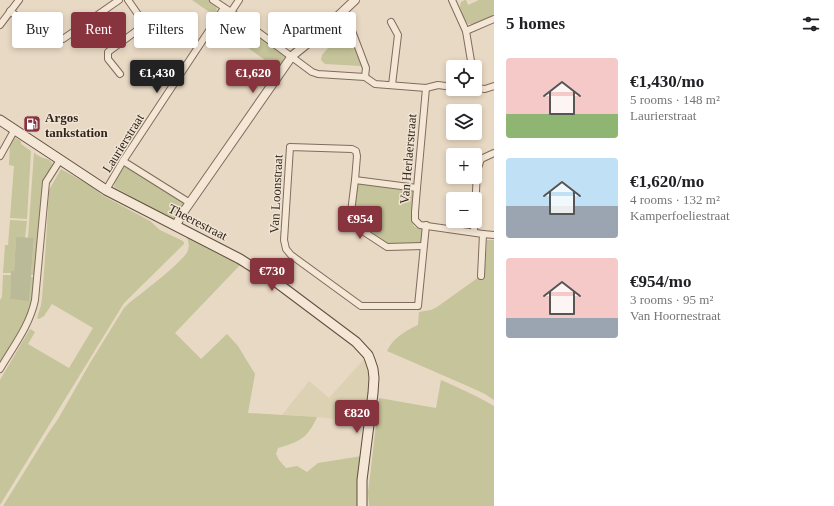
<!DOCTYPE html>
<html lang="en">
<head>
<meta charset="utf-8">
<style>
	:root { --surface:#fff; --page:#f6f6f6; --text:#202124; --muted:#757577; --accent:#88343f }
	body { margin:0; font-family:"Times New Roman",serif; background:var(--page); color:var(--text); height:100vh; display:flex; flex-direction:column; font-size:15px; white-space:nowrap }
	* { box-sizing:border-box; margin:0 }
	p { font-size:13px; color:var(--muted) }
	.icon { flex:none; width:22px; height:22px; fill:none; stroke:currentColor; stroke-width:2; stroke-linecap:round; stroke-linejoin:round }
	.map { position:relative; flex:1; overflow:hidden }
	.side { display:flex; flex-direction:column; background:var(--surface); width:340px }
	.side>* { flex:none }
	.top-card { position:absolute; left:12px; top:12px; width:380px; height:36px; display:flex; gap:8px }
	.controls { position:absolute; left:446px; top:60px; display:grid; gap:8px }
	.controls a { display:grid; place-items:center; width:36px; height:36px; border-radius:4px; background:var(--surface); box-shadow:0 2px 6px #0003; font-size:20px }
	.price { position:absolute; translate:-50% -34px; padding:0 9px; border-radius:4px; background:var(--accent); color:#fff; font-size:13px; line-height:26px; filter:drop-shadow(0 1px 2px #0008) }
	.price::after { content:''; position:absolute; left:50%; top:24px; width:12px; height:9px; margin-left:-6px; background:inherit; clip-path:polygon(0 0,100% 0,50% 100%) }
	.price.active { background:#222; color:#fff }
	ul { padding:0; list-style:none }
	li { display:flex; align-items:center; gap:12px; height:100px; padding:0 12px }
	li span { display:grid; place-items:center; flex:none; width:112px; height:80px; border-radius:4px; color:#555 }
	li>.icon { margin-inline-start:auto }
	span .icon { width:48px; height:48px; fill:#fffc; stroke-width:1 }
	li b { font-size:17px }
	h2 { display:flex; justify-content:space-between; align-items:center; height:48px; padding:0 12px; font-size:17px }
	.tag { padding:0 14px; border-radius:4px; background:var(--surface); box-shadow:0 2px 6px #0003; font-size:14px; line-height:36px }
	.tag.active { background:var(--accent); color:#fff }
	main { display:flex; flex:1; min-height:0 }
	.map>svg:first-child { display:block }
	.farmland { fill:#ddd1b3 }
	.green { fill:#c5c49a }
	.cemetery { fill:#baba98 }
	.lines { fill:none; stroke-linecap:round; stroke-linejoin:round }
	.minor-casing { stroke:#806b5d; stroke-width:8 }
	.tertiary-casing { stroke:#806b5d; stroke-width:10 }
	.secondary-casing { stroke:#624d40; stroke-width:11 }
	.minor { stroke:#f4e7d6; stroke-width:6 }
	.tertiary { stroke:#f4e7d6; stroke-width:8 }
	.secondary { stroke:#f4e7d6; stroke-width:9 }
	.labels { text-anchor:middle; dominant-baseline:central; stroke-width:3; stroke-linejoin:round; paint-order:stroke }
	.poi-label { font-size:13px; font-weight:bold; fill:#32261f; stroke:#f0e4d3; text-anchor:start }
	.street-label { font-size:13px; fill:#32261f; stroke:#f0e4d3 }
</style>
</head>
<body>
<main>
<div class="map">
<svg width="494" height="506" viewBox="0 0 494 506">
	<rect width="100%" height="100%" fill="#e8d9c4"/>
	<path class="farmland" d="M365,358L370,370L366,423L317,417L282,415L309,381L329,398Z"/>
	<g class="green">
		<path d="M192,0H210L216,5C217,9 217,12 215,16Z"/>
		<path d="M465,0H466L468,5L479,0H494V15L473,24H468C463,19 458,8 461,2Z"/>
		<path d="M231,15L288,56L279,70L216,25L221,18Z"/>
		<path d="M347,26L362,66L325,64L321,60L322,55Z"/>
		<path d="M14,137L21,141V144L31,151L27,219L10,218L14,166L9,165L10,145Z"/>
		<path d="M34,152C35,154 37,155 39,156C45,160 50,157 53,165L44,179L36,275H31L34,238H28Z"/>
		<path d="M124,167L129,168L183,203L184,207L178,215L172,219L151,208L114,187L115,182Z"/>
		<path d="M61,169L91,186L102,195L150,221L160,230L183,241L184,243V244L124,303L0,505V380L30,329L35,332L28,344L69,368L93,328L52,304L44,316L39,319L37,318L41,305L42,298L45,259L49,190Z"/>
		<path d="M357,183L415,188L412,221C413,227 416,228 422,229L421,245L387,243L354,219Z"/>
		<path d="M10,220L27,221L25,238H16L14,271H11V273H3L5,245H8Z"/>
		<path d="M185,235L241,264L175,333L201,359L227,334L238,346L255,374L248,413L317,417C308,438 299,442 278,448L276,454L279,460L286,468L297,466L307,472L318,463L362,456L359,506H3L49,432L58,419L90,363L124,308L128,304C139,295 186,260 188,250C190,244 188,239 185,235Z"/>
		<path d="M487,240H494V400L485,394L463,384L387,351C393,338 405,331 418,325L419,312L431,310L437,307L479,277L484,278Z"/>
		<path d="M3,275H11L10,299L29,300L30,277H35L33,302L28,314L0,363V300L2,297Z"/>
		<path d="M441,380C459,388 477,396 494,406V506H369L368,492L371,468L379,398L436,408Z"/>
	</g>
	<path class="cemetery" d="M16,237L34,238L29,301L10,299L11,271H14Z"/>
	<g class="lines">
		<defs>
			<g id="minor">
				<path d="M213,0L231,12L312,72L318,74L365,77L375,84L426,88L438,85L453,87"/>
				<path d="M452,0L466,31L472,67"/>
				<path d="M10,11L48,40L63,39L119,0"/>
				<path d="M231,12L239,0"/>
				<path d="M391,22L398,35L392,85"/>
				<path d="M349,23L366,68L365,77"/>
				<path d="M0,25L19,0"/>
				<path d="M466,31L494,19"/>
				<path d="M120,74L108,59V52L143,26L144,23L128,0"/>
				<path d="M426,88L417,188L415,212V220L420,225L483,234L494,235"/>
				<path d="M475,88L485,89L494,86"/>
				<path d="M0,156L15,129"/>
				<path d="M123,161L190,203"/>
				<path d="M355,180L351,212L352,219L355,226L387,247L423,246"/>
				<path d="M417,188L355,180L357,156L356,151L352,149L290,147L284,240L286,249L291,255L361,306H418L426,225"/>
				<path d="M106,190L123,161L224,8"/>
				<path d="M474,232L477,171L481,159L494,153"/>
				<path d="M481,276L483,234"/>
				<path d="M0,369C13,347 30,325 35,300L46,182L60,160"/>
			</g>
			<path id="tertiary" d="M176,225L182,214L292,56L318,35L355,0"/>
			<path id="secondary" d="M0,120L106,190L240,259L276,282L356,342L368,355L370,360L373,369L374,378L373,393L362,480V506"/>
		</defs>
		<use href="#minor" class="minor-casing"/>
		<use href="#tertiary" class="tertiary-casing"/>
		<use href="#secondary" class="secondary-casing"/>
		<use href="#minor" class="minor"/>
		<use href="#tertiary" class="tertiary"/>
		<use href="#secondary" class="secondary"/>
	</g>
	<defs>
		<symbol id="fuel-square" viewBox="-11 -11 22 22"><rect x="-9" y="-9" width="18" height="18" rx="4" fill="#88343f" stroke="#f0e4d3"/><path d="M-5.5-6h7V0h2V4h1.3V-2.5L3-4.5l.8-.8L6-3V5H2.5V1h-1V6h-7ZM-4.2-4.7v3.2H.2V-4.7Z" fill="#fff"/></symbol>
	</defs>
	<g fill-rule="evenodd">
		<use href="#fuel-square" x="22" y="114" width="20" height="20"/>
	</g>
	<g class="labels">
		<g class="poi-label">
			<text x="45" y="117">Argos<tspan x="45" dy="15">tankstation</tspan></text>
		</g>
		<g class="street-label">
			<text transform="translate(123 143) rotate(-58)">Laurierstraat</text>
			<text transform="translate(408 159) rotate(-85)">Van Herlaerstraat</text>
			<text transform="translate(276 194) rotate(-87)">Van Loonstraat</text>
			<text transform="translate(198 222) rotate(27)">Theerestraat</text>
		</g>
	</g>
</svg>
<div class="controls">
<a><svg class="icon" aria-label="locate" viewBox="0 0 24 24"><circle cx="12" cy="12" r="6"/><path d="M12 2v4M12 18v4M2 12h4M18 12h4"/></svg></a>
<a><svg class="icon" aria-label="layers" viewBox="0 0 24 24"><path d="M12 4l9 5-9 5-9-5zM3 14l9 5 9-5"/></svg></a>
<a>+</a>
<a>−</a>
</div>
<b class="price active" style="left:157px;top:94px">€1,430</b>
<b class="price" style="left:253px;top:94px">€1,620</b>
<b class="price" style="left:360px;top:240px">€954</b>
<b class="price" style="left:272px;top:292px">€730</b>
<b class="price" style="left:357px;top:434px">€820</b>
<div class="top-card">
<a class="tag">Buy</a>
<a class="tag active">Rent</a>
<a class="tag">Filters</a>
<a class="tag">New</a>
<a class="tag">Apartment</a>
</div>
</div>
<section class="side">
<h2>5 homes<svg class="icon" aria-label="filters" viewBox="0 0 24 24"><path d="M4 7h16M4 17h16"/><circle cx="9" cy="7" r="2"/><circle cx="15" cy="17" r="2"/></svg></h2>
<ul>
<li><span style="background:linear-gradient(#f6c9c9 70%,#8fb573 0)"><svg class="icon" aria-label="home" viewBox="0 0 24 24"><path d="M3 11l9-7 9 7M6 9v11h12V9"/></svg></span><div><b>€1,430/mo</b><p>5 rooms · 148 m²</p><p>Laurierstraat</p></div></li>
<li><span style="background:linear-gradient(#bfe0f5 60%,#9aa5b1 0)"><svg class="icon" aria-label="home" viewBox="0 0 24 24"><path d="M3 11l9-7 9 7M6 9v11h12V9"/></svg></span><div><b>€1,620/mo</b><p>4 rooms · 132 m²</p><p>Kamperfoeliestraat</p></div></li>
<li><span style="background:linear-gradient(#f6c9c9 75%,#9aa5b1 0)"><svg class="icon" aria-label="home" viewBox="0 0 24 24"><path d="M3 11l9-7 9 7M6 9v11h12V9"/></svg></span><div><b>€954/mo</b><p>3 rooms · 95 m²</p><p>Van Hoornestraat</p></div></li>
</ul>
</section>
</main>
</body>
</html>
